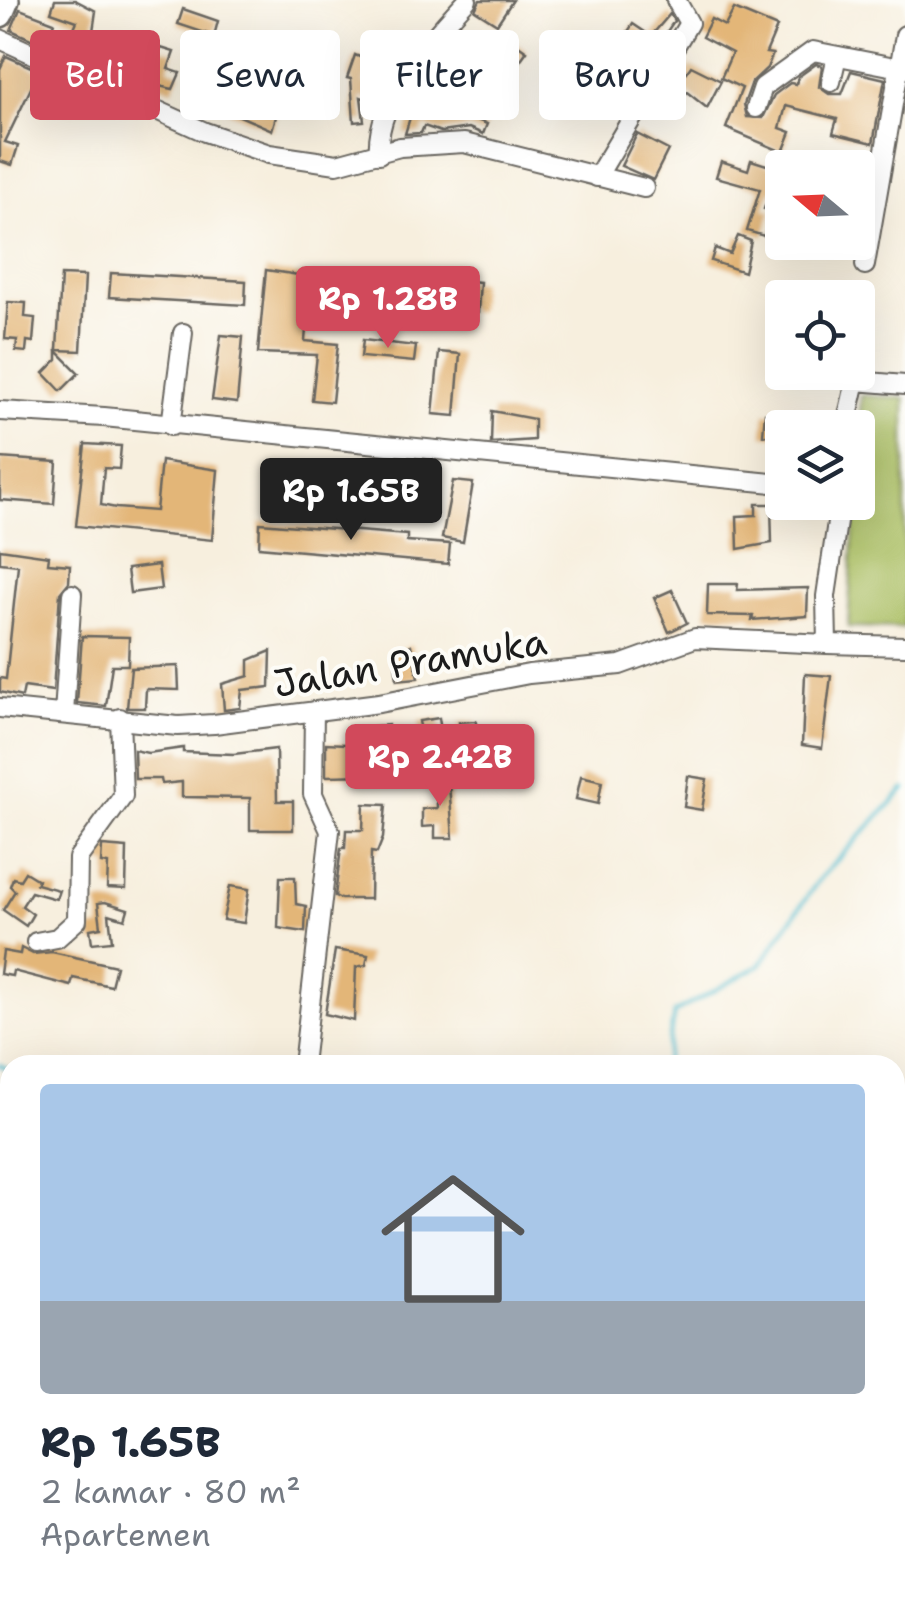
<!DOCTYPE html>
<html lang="id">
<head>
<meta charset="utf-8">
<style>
	:root { --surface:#fff; --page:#f2f2f3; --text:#1f2937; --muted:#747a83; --line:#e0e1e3; --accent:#d1495b }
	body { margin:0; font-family:"Shantell Sans",sans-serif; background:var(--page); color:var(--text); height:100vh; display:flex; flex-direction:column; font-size:38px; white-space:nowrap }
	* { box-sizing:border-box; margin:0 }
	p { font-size:32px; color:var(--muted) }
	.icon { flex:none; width:55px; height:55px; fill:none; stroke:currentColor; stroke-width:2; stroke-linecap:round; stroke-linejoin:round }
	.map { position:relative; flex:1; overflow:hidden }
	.side { position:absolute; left:0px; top:1055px; width:905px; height:550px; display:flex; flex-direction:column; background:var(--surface); border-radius:30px 30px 0 0; box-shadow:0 10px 40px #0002 }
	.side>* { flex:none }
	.guide { position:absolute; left:30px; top:30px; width:845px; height:90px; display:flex; gap:20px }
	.needle { width:65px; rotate:289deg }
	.fabs { position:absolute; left:765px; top:150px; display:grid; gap:20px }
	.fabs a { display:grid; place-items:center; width:110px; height:110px; border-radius:10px; background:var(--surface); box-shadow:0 10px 40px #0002; font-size:50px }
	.price { position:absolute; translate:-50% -85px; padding:0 22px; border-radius:10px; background:var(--accent); color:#fff; font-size:32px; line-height:65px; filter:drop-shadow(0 2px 5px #0008) }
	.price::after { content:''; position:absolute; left:50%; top:60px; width:30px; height:22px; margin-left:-15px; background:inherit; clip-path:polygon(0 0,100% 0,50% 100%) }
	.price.active { background:#222; color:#fff }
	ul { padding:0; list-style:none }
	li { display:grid; align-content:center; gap:20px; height:530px; padding:0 40px }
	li+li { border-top:2px solid var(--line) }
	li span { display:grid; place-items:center; height:310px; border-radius:10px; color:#555 }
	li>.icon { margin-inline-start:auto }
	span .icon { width:180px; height:180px; fill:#fffc; stroke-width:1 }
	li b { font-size:42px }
	.tag { padding:0 35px; border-radius:10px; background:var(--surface); box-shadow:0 10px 40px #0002; font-size:35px; line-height:90px }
	.tag.active { background:var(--accent); color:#fff }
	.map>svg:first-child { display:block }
	.green { fill:#a9bd61; stroke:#626c3e; stroke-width:2.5 }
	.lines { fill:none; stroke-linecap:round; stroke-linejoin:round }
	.stream { stroke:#54bed0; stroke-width:4 }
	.building { fill:#e3b678 }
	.minor-casing { stroke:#696660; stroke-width:22 }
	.highway-casing { stroke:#696660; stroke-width:30 }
	.minor { stroke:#fff; stroke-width:18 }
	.highway { stroke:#fff; stroke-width:25 }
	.labels { text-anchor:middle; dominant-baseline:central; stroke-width:8; stroke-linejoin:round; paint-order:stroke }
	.street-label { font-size:38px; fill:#1c1c1c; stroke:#fdfcf7 }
</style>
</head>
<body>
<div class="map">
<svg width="905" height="1605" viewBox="0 0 905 1605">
	<rect width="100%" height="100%" fill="#fdfcf7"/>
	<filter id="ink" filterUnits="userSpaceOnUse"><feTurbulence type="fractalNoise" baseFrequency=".01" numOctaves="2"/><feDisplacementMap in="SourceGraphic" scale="20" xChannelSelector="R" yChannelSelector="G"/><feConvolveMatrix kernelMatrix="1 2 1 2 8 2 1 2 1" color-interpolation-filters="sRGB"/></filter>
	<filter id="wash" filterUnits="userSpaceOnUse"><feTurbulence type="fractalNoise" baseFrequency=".0048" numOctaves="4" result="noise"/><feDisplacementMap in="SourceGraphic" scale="40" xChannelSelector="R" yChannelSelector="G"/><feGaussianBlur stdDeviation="2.25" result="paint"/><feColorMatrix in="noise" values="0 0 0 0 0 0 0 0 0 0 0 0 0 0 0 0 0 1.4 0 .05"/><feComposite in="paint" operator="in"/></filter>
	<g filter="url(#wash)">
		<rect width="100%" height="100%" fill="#f7efde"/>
		<path class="green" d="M861,395L905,398V628L848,627Z"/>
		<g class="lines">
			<g class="stream">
				<path d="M0,1065L10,1070"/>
				<path d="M665,1065L674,1013L760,965L820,878L905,789"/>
			</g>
		</g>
		<g id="blocks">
			<g class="building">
				<path d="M55,0H75L96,11L91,45L125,60L120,73L90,60L88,65L11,30L20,9L54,22L48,38L67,44L77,21L51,12Z"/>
				<path d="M480,0H513L497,24L475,10Z"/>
				<path d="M183,9L218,21L214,36L178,24Z"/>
				<path d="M734,9L777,27L766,53L773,54L767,68L752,82L744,104L747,117L763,118L774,95L790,83L796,84L798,77L816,64L822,66L819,87L829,94H842L851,71L885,79L873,143L833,133L837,119L786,106L780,128L791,132L783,152L726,128L742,88L721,78L732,53L702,37L711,19L725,26Z"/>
				<path d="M670,14L674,21L652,54L627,33L633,24L651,36Z"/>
				<path d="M454,36L499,63L514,42L527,51L514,69L518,72L477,120L487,124L483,134L469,128L441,132L424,126L421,133L405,134L412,111L433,119L439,104L464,114L480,94L462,80L446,102L434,93L450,68L435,55Z"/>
				<path d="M161,48L174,52L168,69L180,73L173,89L140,82L150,50L159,54Z"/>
				<path d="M355,55L372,62L364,83L375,87L370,100L361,97L364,121L354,122L351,79L347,78Z"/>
				<path d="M6,56L47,74L40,90L32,86L5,142L18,146L12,165L0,161V69Z"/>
				<path d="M216,66L261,84L256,96L280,103L272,130L228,111L239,84L213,76Z"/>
				<path d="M691,66L721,81L707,108L673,81L680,67L687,72Z"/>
				<path d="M637,134L668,150L653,180L621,166Z"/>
				<path d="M751,160L782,170V193L771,190L764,209L771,211L764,236L747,231L760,189L716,177L721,161L748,170Z"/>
				<path d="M738,236L751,241L744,272L711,261L715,248L730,254Z"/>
				<path d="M266,270L344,282L341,299L309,293L305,341L338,344L332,402L312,400L317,355L258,353Z"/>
				<path d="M111,273L246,281L245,305L109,297Z"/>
				<path d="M61,275L85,276L81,351L57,350Z"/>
				<path d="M421,277L480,282L478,312H468L469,306L445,303L441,328L417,324L419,310L372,306L373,288L420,291Z"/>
				<path d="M335,298L364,302L362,321L332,317Z"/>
				<path d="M8,302L26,303L25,317L35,318L33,342L27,341L26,352L16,351L17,340L5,339Z"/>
				<path d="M221,335L243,337L237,403L212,400Z"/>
				<path d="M363,340L416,346L414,362L361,357Z"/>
				<path d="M57,351L79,373L61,391L44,373L57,360Z"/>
				<path d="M439,352L460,354L455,416L433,414Z"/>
				<path d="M492,411L534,419V440L491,443Z"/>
				<path d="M765,413L792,416L791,428H782V437L763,435Z"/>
				<path d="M85,444L121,446L119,469L104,468L101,505L116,508L156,511L161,461L218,470L212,540L76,526Z"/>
				<path d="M0,458L57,462L54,504L0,500Z"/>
				<path d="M453,481L473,483L463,542L442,538Z"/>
				<path d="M756,504H771L772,543L738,549L737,516L756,515Z"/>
				<path d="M260,523L407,535V541L450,544L448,564L259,547Z"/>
				<path d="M0,549L49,556L48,563L70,565L69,582L60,593L53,691L24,687L22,697L0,692V678L6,679L18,565L0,563Z"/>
				<path d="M158,565L161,589L130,593L127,569Z"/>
				<path d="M708,584H738L737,590L808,588L807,616L752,620L753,616L707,615Z"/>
				<path d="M672,590L687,623L669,632L654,598Z"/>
				<path d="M82,636L129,637L128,665H112L106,706L77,703Z"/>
				<path d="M411,645L418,678L397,680L394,653Z"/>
				<path d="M271,651L270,687L242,690L240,708L224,710L222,684L249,676V660Z"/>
				<path d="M178,666L179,690L146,689L145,708H127L131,668Z"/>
				<path d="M805,674L831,676L822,748L802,745Z"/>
				<path d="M439,718L444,750L425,753L419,721Z"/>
				<path d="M476,721V765L461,766L459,722Z"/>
				<path d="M388,725L391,759L370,763L371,775L326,776V743L366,745L364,727Z"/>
				<path d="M183,748V752L234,754L276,749L277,801H293V830H250V798L182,797V782L162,784L161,779H135L134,750L148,753Z"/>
				<path d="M436,770H448L453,838H435V826L422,827V809L437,808Z"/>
				<path d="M581,776L602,781L598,804L576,799Z"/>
				<path d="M688,776L707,779L702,810L684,807Z"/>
				<path d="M364,804L386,805L383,838L377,853L371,852L370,899H341L335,896L341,848H345L346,830H363Z"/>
				<path d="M102,846L127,848L126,889L107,888L108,864L101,863Z"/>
				<path d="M25,872L38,880L36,884L59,890L56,899L31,892L22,906L33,914L26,926L3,910L15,891L10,886L13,878L20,880Z"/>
				<path d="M280,877H295L296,904L306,906L305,932L278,928Z"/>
				<path d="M230,886L249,889L244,923L223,920Z"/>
				<path d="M105,902L128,909L125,919L109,914L112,941L92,943L90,929L101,927L98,903Z"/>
				<path d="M21,948L33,954L52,952L116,966L111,986L73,978L71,986L13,971L12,976L0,974L3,951L20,954Z"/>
				<path d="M335,950L368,955L366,965L356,967L354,1021L325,1014Z"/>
			</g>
		</g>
	</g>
	<g filter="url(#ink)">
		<use href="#blocks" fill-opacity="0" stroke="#696660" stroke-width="2.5"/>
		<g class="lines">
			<defs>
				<g id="minor">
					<path d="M0,39L205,132L269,154L337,164L400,147L464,143L644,188"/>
					<path d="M831,82L837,56"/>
					<path d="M756,108L763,87L813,51L905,69"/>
					<path d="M379,154C374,100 432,38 467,0"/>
					<path d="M597,177L689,23L676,0"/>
					<path d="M865,265L905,35"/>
					<path d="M0,411L104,417L782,484"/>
					<path d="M171,426L183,333"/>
					<path d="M845,428L856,381L905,385"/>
					<path d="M840,502L826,596L827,644L905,646"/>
					<path d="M0,708L178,726L214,724L379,703L529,674L620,665L695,638L827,644"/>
					<path d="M64,714L72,594"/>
					<path d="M36,942L57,938L77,920L78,858L123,796L120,718"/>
					<path d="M303,1065L330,831L313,794L314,711"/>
				</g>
				<path id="highway" d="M0,14L6,0"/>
			</defs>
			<use href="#minor" class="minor-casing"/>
			<use href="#highway" class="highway-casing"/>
			<use href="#minor" class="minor"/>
			<use href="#highway" class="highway"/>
		</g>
	</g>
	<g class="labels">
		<g class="street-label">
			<text transform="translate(410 662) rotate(-9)">Jalan Pramuka</text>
		</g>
	</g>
</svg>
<div class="fabs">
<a><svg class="needle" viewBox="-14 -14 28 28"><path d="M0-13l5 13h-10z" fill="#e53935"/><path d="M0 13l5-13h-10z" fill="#747a83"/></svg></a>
<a><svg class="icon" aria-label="locate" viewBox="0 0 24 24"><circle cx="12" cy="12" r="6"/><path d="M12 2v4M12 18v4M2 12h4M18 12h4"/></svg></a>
<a><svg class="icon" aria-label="layers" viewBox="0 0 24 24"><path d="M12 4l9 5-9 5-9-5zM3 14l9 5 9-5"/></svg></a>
</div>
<b class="price" style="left:388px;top:351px">Rp 1.28B</b>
<b class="price active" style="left:351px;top:543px">Rp 1.65B</b>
<b class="price" style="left:440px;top:809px">Rp 2.42B</b>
<div class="guide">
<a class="tag active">Beli</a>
<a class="tag">Sewa</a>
<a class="tag">Filter</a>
<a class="tag">Baru</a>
</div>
<section class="side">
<ul>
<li><span style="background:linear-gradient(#a9c7e8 70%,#9aa5b1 0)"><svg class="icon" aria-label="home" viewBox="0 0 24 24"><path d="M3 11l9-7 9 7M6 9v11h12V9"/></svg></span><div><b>Rp 1.65B</b><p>2 kamar · 80 m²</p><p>Apartemen</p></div></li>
</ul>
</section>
</div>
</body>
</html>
